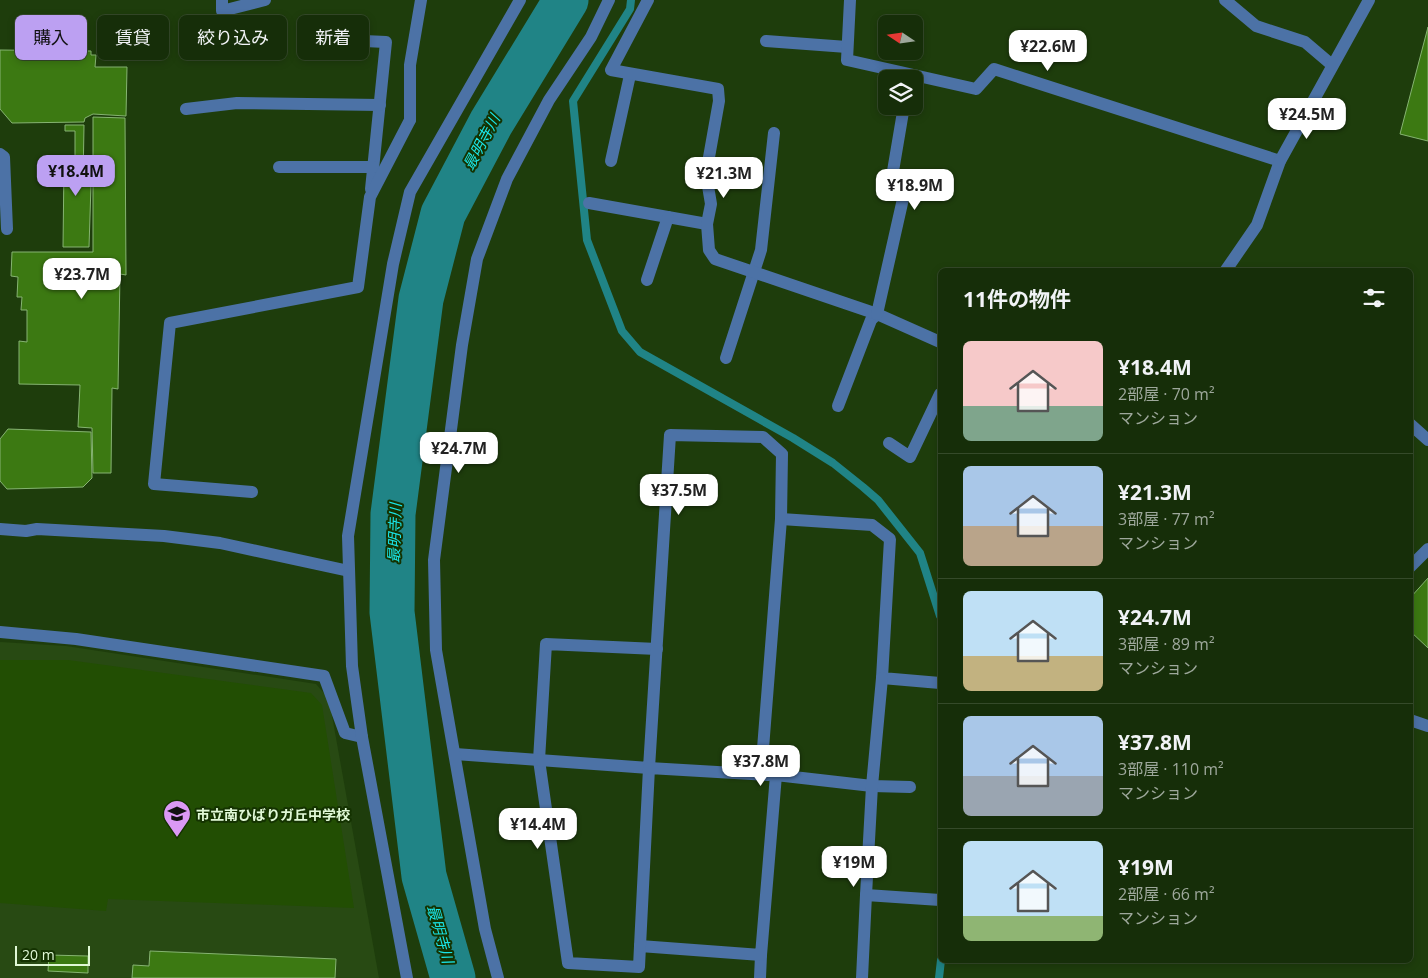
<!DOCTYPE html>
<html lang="ja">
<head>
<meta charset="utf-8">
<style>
	:root { --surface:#162e09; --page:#1f3612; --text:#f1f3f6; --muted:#9ea89c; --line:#354a2a; --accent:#bca0f2 }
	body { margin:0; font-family:"Open Sans","Noto Sans JP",sans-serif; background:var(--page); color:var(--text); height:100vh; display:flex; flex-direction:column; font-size:19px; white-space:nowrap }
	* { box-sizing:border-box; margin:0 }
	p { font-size:16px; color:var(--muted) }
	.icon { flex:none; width:28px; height:28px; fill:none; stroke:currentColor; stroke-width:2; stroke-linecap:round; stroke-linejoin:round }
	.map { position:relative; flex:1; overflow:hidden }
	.sheet { position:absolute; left:938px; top:268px; width:475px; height:695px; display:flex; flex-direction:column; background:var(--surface); border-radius:8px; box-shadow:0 2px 8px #0003,0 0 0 1px var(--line) }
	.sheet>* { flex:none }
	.banner { position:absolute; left:15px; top:15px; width:475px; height:45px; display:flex; gap:10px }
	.needle { width:32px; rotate:283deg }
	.buttons { position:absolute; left:878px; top:15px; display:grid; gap:10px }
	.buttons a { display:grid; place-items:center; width:45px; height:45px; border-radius:8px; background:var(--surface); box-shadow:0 2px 8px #0003,0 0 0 1px var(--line); font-size:25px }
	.scale { position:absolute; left:15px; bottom:12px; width:75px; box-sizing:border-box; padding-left:5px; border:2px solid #e0f8d6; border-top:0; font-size:14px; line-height:18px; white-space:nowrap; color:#e0f8d6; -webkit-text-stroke:4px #143201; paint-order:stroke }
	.price { position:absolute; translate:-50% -42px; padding:0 11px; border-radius:10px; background:#fff; color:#222; font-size:16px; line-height:32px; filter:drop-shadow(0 1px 2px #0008) }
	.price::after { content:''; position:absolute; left:50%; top:30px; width:15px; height:11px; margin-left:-8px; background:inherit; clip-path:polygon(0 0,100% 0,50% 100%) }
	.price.active { background:var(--accent); color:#111 }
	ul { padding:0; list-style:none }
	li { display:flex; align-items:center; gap:15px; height:125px; padding:0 25px }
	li+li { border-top:1px solid var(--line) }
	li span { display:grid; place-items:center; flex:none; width:140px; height:100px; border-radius:8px; color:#555 }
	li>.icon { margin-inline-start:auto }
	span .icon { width:60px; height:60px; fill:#fffc; stroke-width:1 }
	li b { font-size:21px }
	h2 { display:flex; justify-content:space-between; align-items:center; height:60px; padding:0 25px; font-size:21px }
	.tag { padding:0 18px; border-radius:8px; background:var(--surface); box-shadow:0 2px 8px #0003,0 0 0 1px var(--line); font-size:18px; line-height:45px }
	.tag.active { background:var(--accent); color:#111 }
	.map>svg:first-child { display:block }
	.built { fill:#284a13 }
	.green { fill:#224e03 }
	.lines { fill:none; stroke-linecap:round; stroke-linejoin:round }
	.stream { stroke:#208486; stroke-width:8 }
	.river { stroke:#208486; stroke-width:45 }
	.building { fill:#3c7912; stroke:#86b472 }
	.service { stroke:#4c72a6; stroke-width:12 }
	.minor { stroke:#4c72a6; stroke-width:12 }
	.labels { text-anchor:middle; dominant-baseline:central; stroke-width:4; stroke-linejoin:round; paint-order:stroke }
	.poi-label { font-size:14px; font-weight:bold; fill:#e0f8d6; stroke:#143201; text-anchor:start }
	.water-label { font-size:15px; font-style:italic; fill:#1ae5e8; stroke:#143201 }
</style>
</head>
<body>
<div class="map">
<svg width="1428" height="978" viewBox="0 0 1428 978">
	<rect width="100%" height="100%" fill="#1e3d0c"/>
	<path class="built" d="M0,642L66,646L316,684L329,699L379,978H0Z"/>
	<path class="green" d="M0,660H68L311,693L322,705L354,908L108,899L106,911L0,903Z"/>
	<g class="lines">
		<g class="stream">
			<path d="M631,0L630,9L573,101L587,240L622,331L640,352L793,438L833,463L863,487L878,500L920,553L940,616"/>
			<path d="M939,978L941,960"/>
		</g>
		<path class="river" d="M453,978L424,876L392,612L393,514L421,299L443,214L491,123L566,0"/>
	</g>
	<g class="building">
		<path d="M1428,27V141L1400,134Z"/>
		<path d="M0,50L91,51V55H96L95,67H127L126,116L93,114L85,118L84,122L12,123L0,109Z"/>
		<path d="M93,117L125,118L126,275L120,274L118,389L112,388L111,473H93L92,428L78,427L80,385L19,384V341L27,342V310H21L22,297H17L18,277L11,276L12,252H93Z"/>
		<path d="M65,125H84L83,184L91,185L89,247H63L64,164L75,165V131H65Z"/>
		<path d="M8,429L91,432L92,478L83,487L7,489L0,481V439Z"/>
		<path d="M1428,578V648L1410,631V598Z"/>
		<path d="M150,951L336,959L335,978H132L133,965L149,966Z"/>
		<path d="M49,955L88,956V973L48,971Z"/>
	</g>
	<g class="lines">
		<g class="service">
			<path d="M364,41L386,42L371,189"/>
			<path d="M766,41L847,47"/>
			<path d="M186,109L237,103L380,105"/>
			<path d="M0,154L4,157L7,229"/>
			<path d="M611,161L630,75"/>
			<path d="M279,167H373"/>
			<path d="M589,203L707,224"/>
			<path d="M647,280L668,217"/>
			<path d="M726,358L761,250L774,133"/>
			<path d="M838,406L871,320L877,314"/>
			<path d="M889,443L910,457L940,394"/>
			<path d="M252,492L154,484L170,323L358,287L370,197L410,120"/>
			<path d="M0,529L26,531L37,529L164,536L220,543L349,571"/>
			<path d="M0,632L76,639L324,676L345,733L362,737"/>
			<path d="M1410,720L1428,726"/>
			<path d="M760,978L761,955"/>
		</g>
		<g class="minor">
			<path d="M222,0V11L265,0"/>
			<path d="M648,0L611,70L718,89L719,101L706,174L711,204L707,224L709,250L715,259L877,314L940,342"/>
			<path d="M850,0L847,60L976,89L994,69L1280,161"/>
			<path d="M1225,0L1256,26L1305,42L1332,65"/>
			<path d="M410,120V65L421,0"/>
			<path d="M1226,270L1257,225L1280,161L1369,0"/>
			<path d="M877,314L905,190L892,177L904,106"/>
			<path d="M1410,424L1428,440"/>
			<path d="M781,519L872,525L890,539L882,678L940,683"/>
			<path d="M1410,567L1428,549"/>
			<path d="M657,649L546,644L539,760L568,963L639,967L640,946L761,955L776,775L872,786L910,787"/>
			<path d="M455,754L649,768L670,435L763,437L782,454L781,519L761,774"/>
			<path d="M866,895L872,786L882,678"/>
			<path d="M640,946L649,768L768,775"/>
			<path d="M407,978L362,737L352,666L348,536L393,264L410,192L520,0"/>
			<path d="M498,978L485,929L436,650L434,560L462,345L477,259L507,179L549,100L591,37L609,0"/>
			<path d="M862,978L866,895L940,900"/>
		</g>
	</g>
	<defs>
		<symbol id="school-pin" viewBox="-11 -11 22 30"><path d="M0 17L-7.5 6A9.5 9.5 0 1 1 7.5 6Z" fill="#db99f5" stroke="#143201"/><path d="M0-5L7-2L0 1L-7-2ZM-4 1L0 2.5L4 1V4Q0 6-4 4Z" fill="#111"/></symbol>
	</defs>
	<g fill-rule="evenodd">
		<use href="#school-pin" x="161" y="798" width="32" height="43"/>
	</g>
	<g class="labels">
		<g class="poi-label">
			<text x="196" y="814">市立南ひばりガ丘中学校</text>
		</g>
		<g class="water-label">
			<text transform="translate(481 142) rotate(-62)">最明寺川</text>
			<text transform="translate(394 533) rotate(-88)">最明寺川</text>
			<text transform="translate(441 934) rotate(74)">最明寺川</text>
		</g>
	</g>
</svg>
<div class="buttons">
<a><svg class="needle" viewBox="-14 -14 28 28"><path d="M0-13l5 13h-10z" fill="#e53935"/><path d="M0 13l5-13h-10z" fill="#9ea89c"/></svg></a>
<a><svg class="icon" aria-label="layers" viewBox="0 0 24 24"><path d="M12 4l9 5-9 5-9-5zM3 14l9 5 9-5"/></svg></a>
</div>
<div class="scale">20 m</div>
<b class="price" style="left:1048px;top:72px">¥22.6M</b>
<b class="price" style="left:1307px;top:140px">¥24.5M</b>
<b class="price active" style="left:76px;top:197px">¥18.4M</b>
<b class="price" style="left:724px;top:199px">¥21.3M</b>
<b class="price" style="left:915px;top:211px">¥18.9M</b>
<b class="price" style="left:82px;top:300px">¥23.7M</b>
<b class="price" style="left:459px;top:474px">¥24.7M</b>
<b class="price" style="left:679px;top:516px">¥37.5M</b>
<b class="price" style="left:761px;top:787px">¥37.8M</b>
<b class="price" style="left:538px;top:850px">¥14.4M</b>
<b class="price" style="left:854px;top:888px">¥19M</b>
<div class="banner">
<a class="tag active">購入</a>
<a class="tag">賃貸</a>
<a class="tag">絞り込み</a>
<a class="tag">新着</a>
</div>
<section class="sheet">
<h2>11件の物件<svg class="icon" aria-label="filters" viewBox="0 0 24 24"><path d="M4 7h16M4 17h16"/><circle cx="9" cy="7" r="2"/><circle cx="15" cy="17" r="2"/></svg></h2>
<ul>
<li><span style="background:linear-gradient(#f6c9c9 65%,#7fa58c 0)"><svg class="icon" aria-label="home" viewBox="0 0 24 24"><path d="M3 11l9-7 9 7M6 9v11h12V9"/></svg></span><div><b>¥18.4M</b><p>2部屋 · 70 m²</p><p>マンション</p></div></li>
<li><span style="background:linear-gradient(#a9c7e8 60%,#b9a48a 0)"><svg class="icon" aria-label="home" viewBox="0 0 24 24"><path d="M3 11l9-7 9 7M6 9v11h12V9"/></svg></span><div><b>¥21.3M</b><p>3部屋 · 77 m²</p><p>マンション</p></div></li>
<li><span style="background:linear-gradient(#bfe0f5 65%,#c2b280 0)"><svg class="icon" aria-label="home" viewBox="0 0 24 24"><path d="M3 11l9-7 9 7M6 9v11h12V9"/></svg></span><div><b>¥24.7M</b><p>3部屋 · 89 m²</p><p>マンション</p></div></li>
<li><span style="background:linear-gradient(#a9c7e8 60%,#9aa5b1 0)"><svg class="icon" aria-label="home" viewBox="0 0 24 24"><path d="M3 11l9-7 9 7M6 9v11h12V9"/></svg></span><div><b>¥37.8M</b><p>3部屋 · 110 m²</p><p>マンション</p></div></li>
<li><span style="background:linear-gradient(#bfe0f5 75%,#8fb573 0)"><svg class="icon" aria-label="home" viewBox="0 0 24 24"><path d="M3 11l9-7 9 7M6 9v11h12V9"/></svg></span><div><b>¥19M</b><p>2部屋 · 66 m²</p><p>マンション</p></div></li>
</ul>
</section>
</div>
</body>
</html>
